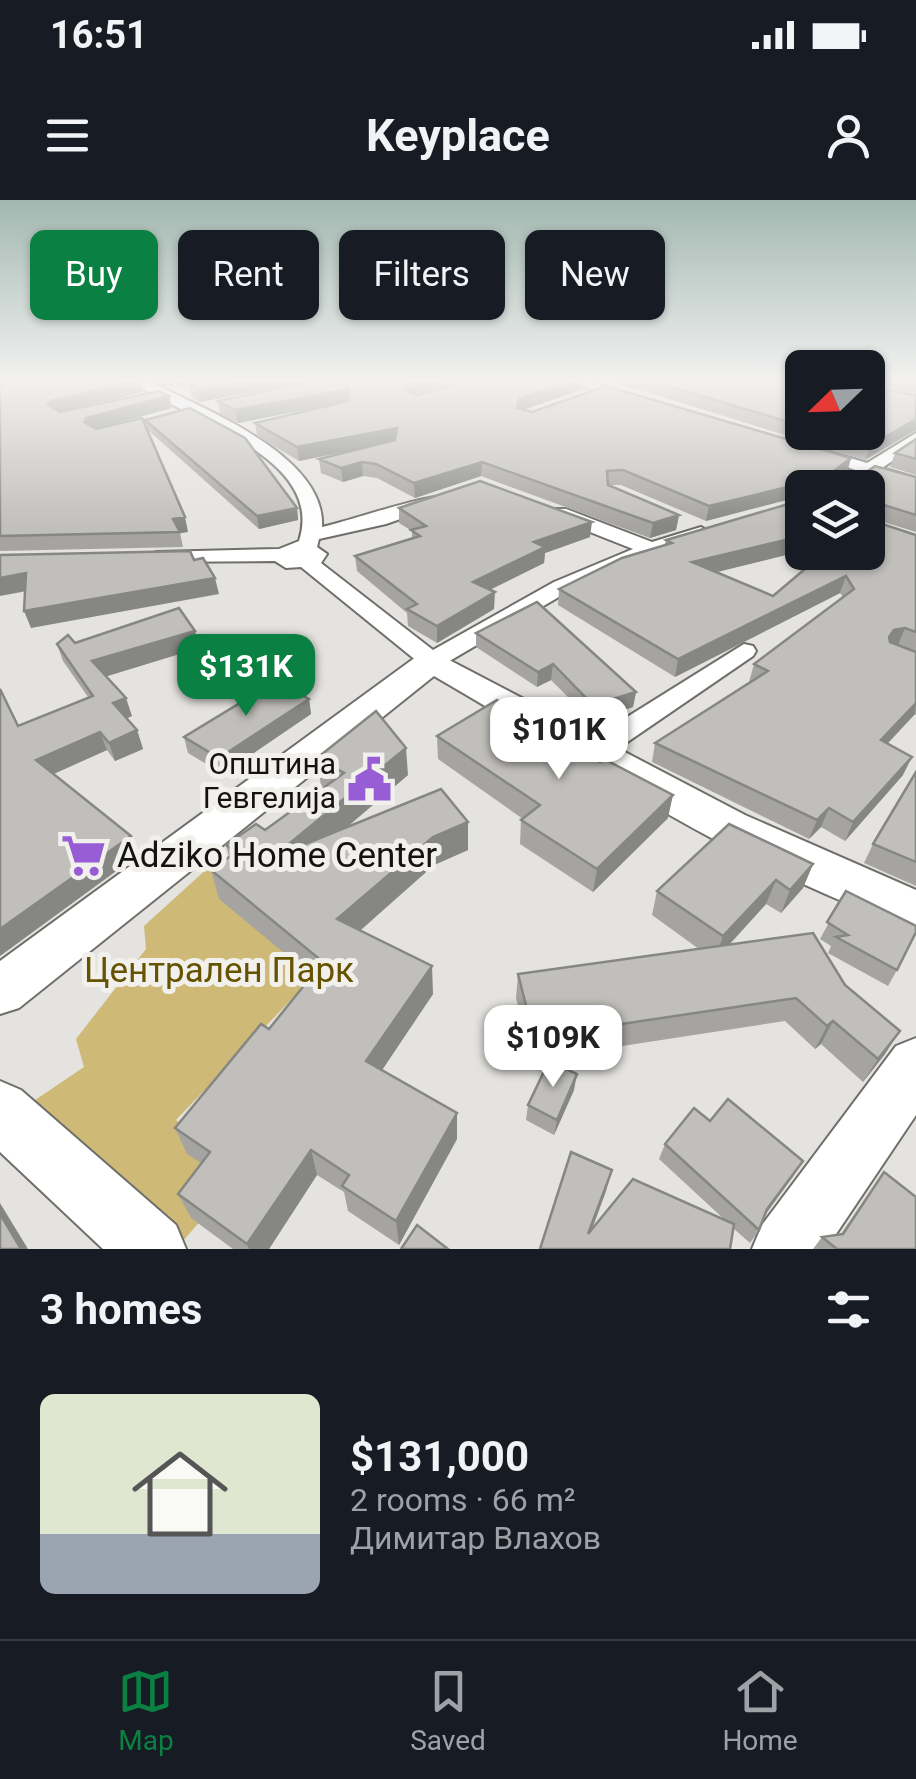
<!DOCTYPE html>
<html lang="en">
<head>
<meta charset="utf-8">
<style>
	:root { --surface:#171b24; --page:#20242c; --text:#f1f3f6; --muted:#9ea1a6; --line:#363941; --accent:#0b8043 }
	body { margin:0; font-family:Roboto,sans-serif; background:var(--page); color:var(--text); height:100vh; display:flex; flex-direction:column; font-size:38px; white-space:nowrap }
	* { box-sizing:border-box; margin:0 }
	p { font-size:32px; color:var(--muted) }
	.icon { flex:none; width:55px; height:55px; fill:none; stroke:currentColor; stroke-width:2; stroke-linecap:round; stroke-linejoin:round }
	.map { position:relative; height:1049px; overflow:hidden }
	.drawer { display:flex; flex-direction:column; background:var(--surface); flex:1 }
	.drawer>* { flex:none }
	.hud { position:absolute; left:30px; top:30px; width:858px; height:90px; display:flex; gap:20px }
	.needle { width:65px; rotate:247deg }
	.buttons { position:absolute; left:785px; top:150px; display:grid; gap:20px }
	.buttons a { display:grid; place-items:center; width:100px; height:100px; border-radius:15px; background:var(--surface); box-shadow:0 2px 8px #0004; font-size:50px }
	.price { position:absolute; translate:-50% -85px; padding:0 22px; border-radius:20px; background:#fff; color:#222; font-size:32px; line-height:65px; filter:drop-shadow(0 2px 5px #0008) }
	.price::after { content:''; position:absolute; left:50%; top:60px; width:30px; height:22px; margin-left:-15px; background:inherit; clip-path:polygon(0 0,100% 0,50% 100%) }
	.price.current { background:var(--accent); color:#fff }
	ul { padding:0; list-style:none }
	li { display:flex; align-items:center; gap:30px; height:250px; padding:0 40px }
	li span { display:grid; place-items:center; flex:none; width:280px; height:200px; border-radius:15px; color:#555 }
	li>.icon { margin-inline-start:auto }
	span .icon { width:120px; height:120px; fill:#fffc; stroke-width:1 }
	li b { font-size:42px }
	h2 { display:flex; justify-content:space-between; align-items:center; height:120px; padding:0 40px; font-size:42px }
	.pill { padding:0 35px; border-radius:15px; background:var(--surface); box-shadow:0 2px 8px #0004; font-size:35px; line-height:90px }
	.pill.current { background:var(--accent); color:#fff }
	.status { display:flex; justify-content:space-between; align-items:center; height:70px; padding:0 50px; background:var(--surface); direction:ltr }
	.status svg { height:28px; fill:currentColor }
	header { display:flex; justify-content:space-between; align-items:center; height:130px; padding:0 40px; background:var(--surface); font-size:45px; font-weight:700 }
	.tabs { display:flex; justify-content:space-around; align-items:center; height:140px; border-top:2px solid var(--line); background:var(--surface); font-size:28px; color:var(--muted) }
	.tabs a { display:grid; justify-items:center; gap:5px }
	.tabs .current { color:var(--accent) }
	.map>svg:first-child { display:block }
	.green { fill:#ceba76 }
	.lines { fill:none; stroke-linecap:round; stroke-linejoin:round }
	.street-casing { stroke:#6f6e6b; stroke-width:4 }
	.secondary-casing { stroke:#6f6e6b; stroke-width:4 }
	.street { fill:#fff; fill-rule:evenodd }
	.secondary { fill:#fff; fill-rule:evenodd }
	.wall { fill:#a5a4a1 }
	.shaded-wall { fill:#868683 }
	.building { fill:#c0bfbb; stroke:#868683; stroke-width:2.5 }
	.labels { text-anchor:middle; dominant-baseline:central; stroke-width:10; stroke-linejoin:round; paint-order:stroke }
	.poi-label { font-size:30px; fill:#141312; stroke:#f1f0ec; text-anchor:end }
	.near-poi-label { font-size:35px; fill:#141312; stroke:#f1f0ec; text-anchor:start }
	.near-park-label { font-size:35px; fill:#655301; stroke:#f1f0ec }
</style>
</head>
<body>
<div class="status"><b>16:51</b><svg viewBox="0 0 49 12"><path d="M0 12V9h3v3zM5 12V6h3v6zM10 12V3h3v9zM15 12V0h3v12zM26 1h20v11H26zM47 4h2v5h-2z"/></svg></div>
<header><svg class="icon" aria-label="menu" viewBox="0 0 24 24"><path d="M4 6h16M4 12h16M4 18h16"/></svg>Keyplace<svg class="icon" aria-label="person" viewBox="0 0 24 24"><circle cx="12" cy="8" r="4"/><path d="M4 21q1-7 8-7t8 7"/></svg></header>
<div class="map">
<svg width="916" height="1049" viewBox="0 0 916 1049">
	<rect width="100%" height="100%" fill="#e4e3df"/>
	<path class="green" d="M210,666L332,757L176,920L243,972L176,1049L7,919L84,867L76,839L146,749L144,726Z"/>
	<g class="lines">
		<defs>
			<g id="street">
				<path d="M130,180H147L159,186C211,212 326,258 322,327C345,322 425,295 440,297V305L386,324L319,339L317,347L327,354L321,363L433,450L554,382L633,349L552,317V309H566L652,342L701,327L711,333L569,391L441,466H423L301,367L286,368L275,361L150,362V354L157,352L279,349L299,341C327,255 181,219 130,180Z"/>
				<path d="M566,180H587L640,199L628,202Z"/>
				<path d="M916,233V245L882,268L916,278V289L871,275L852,288H832L855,270L806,252L814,247L867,263Z"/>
				<path d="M744,444L753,446L756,451L753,456L604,558H584L580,551L584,544Z"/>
			</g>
			<g id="secondary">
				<path d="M432,451L745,615L916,690V729C745,672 590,566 434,476L19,808L0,814V761L420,454Z"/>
				<path d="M916,838V915L826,1049H752L762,1025L896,846Z"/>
				<path d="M0,881L21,890L176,1025L186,1049H103L0,952Z"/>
			</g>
		</defs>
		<use href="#street" class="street-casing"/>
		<use href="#secondary" class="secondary-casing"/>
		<use href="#street" class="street"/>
		<use href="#secondary" class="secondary"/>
	</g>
	<g class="wall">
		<path d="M140,180L142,192L64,211L172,208L95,229L188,332L180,333L183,347L0,351V186Z"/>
		<path d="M145,180H312L200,202L192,198L189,186L209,181L170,187Z"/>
		<path d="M599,180H802V232H868V180H916V193L870,184L871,187L916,195V230L865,260L614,182Z"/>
		<path d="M581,190L523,210L851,258L847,272L840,277H916V332L870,318V320L916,335V515L915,514L887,544L903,575L845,641L821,627L809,639L652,562L655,543L749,482L754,464L843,397L840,393L675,477L558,405L559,389L664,346L666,340L802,351L715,372L773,396L868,352V288H802L706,321L621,285H609L679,315L676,330L650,338L481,276L415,298L377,278L363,276L343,282L321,273L319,259L368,247L299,261L257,236L255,223L339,203L238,223L220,214L218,201Z"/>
		<path d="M145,220L297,308L298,320L259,329L148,230Z"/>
		<path d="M916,239V275L890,267L895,253Z"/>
		<path d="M399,308L590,337L545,353L544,363L490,390L494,409L437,443L408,426L407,413L357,371L355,356L412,339V331L399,323Z"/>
		<path d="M195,431L199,448L106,476L132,516L127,518L137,530L143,549L115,561L107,550L54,574L131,636L138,655L0,756V489L18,526L88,497L63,461L57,444Z"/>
		<path d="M476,433L636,492L633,507L591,520L551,480L537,487L476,447Z"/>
		<path d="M309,499L311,514L223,574L188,553L184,537Z"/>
		<path d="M437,536L668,618L593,692L520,644L521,620L523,619L438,559Z"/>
		<path d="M317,558L408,575L347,627L468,650L434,665L360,731L433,794L382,870L457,939L399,1045L348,1011L344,992L317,975L269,1049H233L191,1018L178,994L201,963L187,954L175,928L269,829L312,776L219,699L211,670L229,657L226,645L265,630L324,587L321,586Z"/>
		<path d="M916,572V686L864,663L873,644Z"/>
		<path d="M813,664L803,688L781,713L766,704L729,745L885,854L863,882L821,844L815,849L785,821L531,860L516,798L518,774L699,749L652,715L657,691Z"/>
		<path d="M846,691L897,770L888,786L828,753L831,746L820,739Z"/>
		<path d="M574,890L554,935L526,920L528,905Z"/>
		<path d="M710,921L794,975L765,1015L759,1030L750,1043L733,1028L540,1049L606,991L592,1030L726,1021L659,959L665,944Z"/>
		<path d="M884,972L916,1049H813L822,1037L841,1034Z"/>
	</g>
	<g class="shaded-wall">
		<path d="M140,180L142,192L55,213L48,205L51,201Z"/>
		<path d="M169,180H213L170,187Z"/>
		<path d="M249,180H312L200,202L197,190Z"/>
		<path d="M420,180H459L407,196L404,189L406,185Z"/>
		<path d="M575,180H582L581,190L519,211L517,208L519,199Z"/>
		<path d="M349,189L350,201L238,223L235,210Z"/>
		<path d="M169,196L172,208L90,230L84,222L86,218Z"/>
		<path d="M916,219V230L865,260L870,246Z"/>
		<path d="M397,228V241L299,261L297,247Z"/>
		<path d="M851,258L847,272L830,285L834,271Z"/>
		<path d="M362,262L363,276L343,282L341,268Z"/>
		<path d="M482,262L481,276L415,298L414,283Z"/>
		<path d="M808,282L807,288H802V296L706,321L709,306Z"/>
		<path d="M297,308L298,320L259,329L257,316Z"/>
		<path d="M679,315L676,330L650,338L653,323Z"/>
		<path d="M185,317L188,332L180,333L173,319Z"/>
		<path d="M592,322L590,337L545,353L544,363L473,398V382L534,342Z"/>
		<path d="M802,336V351L689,379L692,362Z"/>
		<path d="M26,373L32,390L0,396V378Z"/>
		<path d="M846,376L840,393L675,477L678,459Z"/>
		<path d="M215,378L219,394L31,428L24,411Z"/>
		<path d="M495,392L494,409L437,443V426Z"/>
		<path d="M905,428L898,445L882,454L889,437L894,430Z"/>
		<path d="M195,431L199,448L98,479L92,461Z"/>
		<path d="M553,464L551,480L537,487L538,472Z"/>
		<path d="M636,492L633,507L591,520L593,505Z"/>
		<path d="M126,498L132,516L120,521L113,503Z"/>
		<path d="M309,499L311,514L223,574L219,558Z"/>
		<path d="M916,503L915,514L873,559L881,540Z"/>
		<path d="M137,530L143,549L115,561L109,543Z"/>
		<path d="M100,532L107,550L44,578L36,560Z"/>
		<path d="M406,548L408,575L279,685L273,657Z"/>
		<path d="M912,557L903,575L845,641L853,622Z"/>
		<path d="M673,595L668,618L593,692L597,669Z"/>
		<path d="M829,608L821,627L809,639L817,620Z"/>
		<path d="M468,622V650L434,665L341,747L337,719L433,637Z"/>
		<path d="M131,636L138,655L0,756V729Z"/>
		<path d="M813,664L803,688L781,713L790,690Z"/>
		<path d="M776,680L766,704L715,760L723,736Z"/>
		<path d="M432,766L433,794L370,888L366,861Z"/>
		<path d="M833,821L821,844L815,849L827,826Z"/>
		<path d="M900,831L885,854L863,882L878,859Z"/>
		<path d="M577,874L574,890L554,935L557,920Z"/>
		<path d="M457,913V939L399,1045L396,1021Z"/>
		<path d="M311,950L317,975L269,1049H249L247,1044Z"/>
		<path d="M803,961L794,975L759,1023L767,1009Z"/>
		<path d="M612,970L606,991L584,1049L588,1034Z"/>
		<path d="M0,1003L28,1049H21L0,1014Z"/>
	</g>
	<g class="building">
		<path d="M15,180H137L51,201L48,205L60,212L159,191L169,196L86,218L84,222L96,229L142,218L185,317L173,319L180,332L0,336V186Z"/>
		<path d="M211,180H249L197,190L189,186Z"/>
		<path d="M315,180H420L406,185L404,189L416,195L468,180H575L519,199L517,208L532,212L606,186L851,258L834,271L836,277H859L875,266L916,277V315L874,302L869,306L870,320L916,335V432L905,428L894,430L889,437L890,442L916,452V503L881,540L912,557L853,622L829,608L817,620L655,543L768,471L754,464L854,389L846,376L678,459L559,389L622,358L672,343L666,340L802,300V336L692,362L773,396L825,352H868V288H808V282L709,306L623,270L607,271L608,285L679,315L653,323L482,262L414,283L376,264L362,262L341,268L319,259L395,240L397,228L297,247L255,223L348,201L349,189L235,210L218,201Z"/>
		<path d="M648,180H802V226Z"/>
		<path d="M868,180H869L871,187L916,195V219L870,246L823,232H868Z"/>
		<path d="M190,208L245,238L297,308L257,316L145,220Z"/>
		<path d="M916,239V259L895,253Z"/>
		<path d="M480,281L592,322L534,342L545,347L473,382L495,392L437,426L407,409L417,404L355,356L420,336L411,330L426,326L399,308Z"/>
		<path d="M190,351L194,360L203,358L215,378L24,411L26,373L0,378V355Z"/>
		<path d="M537,402L636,492L593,505L553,464L538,472L476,433Z"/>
		<path d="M179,408L195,431L92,461L126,498L113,503L137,530L109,543L100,532L36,560L131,636L0,729V489L18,526L93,496L57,444L68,435L75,443Z"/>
		<path d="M276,481L309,499L219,558L184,537Z"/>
		<path d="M497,500L600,562L604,559L673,595L597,669L521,620L540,605L437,536Z"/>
		<path d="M376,511L406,548L273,657L441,589L468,622L433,637L337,719L432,766L366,861L457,913L396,1021L342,986L349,975L311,950L247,1044L178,994L210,952L175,928L261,824L269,829L323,762L211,670L236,652L226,645L256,624L265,630L344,573L317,558Z"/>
		<path d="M916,572V662L873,644Z"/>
		<path d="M729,624L813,664L790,690L776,680L723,736L657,691Z"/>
		<path d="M846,691L916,726V732L897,770L836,737L848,735L827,722Z"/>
		<path d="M813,733L845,785L900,831L878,859L833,821L827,826L796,798L534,837L518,774Z"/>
		<path d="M549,861L577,874L557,920L528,905Z"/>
		<path d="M728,899L803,961L767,1009L759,1030L665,944L694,908L710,921Z"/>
		<path d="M571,952L612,970L588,1034L633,979L734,1024L730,1049H540Z"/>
		<path d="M884,972L916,997V1049H837L822,1037L843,1034Z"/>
		<path d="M0,1014L21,1049H0Z"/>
		<path d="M417,1025L448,1049H401Z"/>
	</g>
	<linearGradient id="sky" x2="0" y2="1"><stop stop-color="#a1b7af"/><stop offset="0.55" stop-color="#f3f2f1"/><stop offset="1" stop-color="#f3f2f1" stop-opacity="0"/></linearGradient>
	<rect width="916" height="327" fill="url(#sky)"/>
	<defs>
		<symbol id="civic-bare" viewBox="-9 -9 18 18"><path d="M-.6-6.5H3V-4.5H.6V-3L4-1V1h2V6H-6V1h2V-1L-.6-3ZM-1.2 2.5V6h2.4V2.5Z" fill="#975dd5" stroke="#f1f0ec" stroke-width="2.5" paint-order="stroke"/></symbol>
		<symbol id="supermarket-bare" viewBox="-9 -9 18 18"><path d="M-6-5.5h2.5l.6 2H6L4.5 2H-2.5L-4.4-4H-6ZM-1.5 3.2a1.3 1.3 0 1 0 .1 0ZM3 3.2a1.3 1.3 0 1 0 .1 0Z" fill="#975dd5" stroke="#f1f0ec" stroke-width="2.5" paint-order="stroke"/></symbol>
	</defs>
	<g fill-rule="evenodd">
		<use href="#civic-bare" x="338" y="548" width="63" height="63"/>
		<use href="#supermarket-bare" x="52" y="624" width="63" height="63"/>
	</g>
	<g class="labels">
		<g class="poi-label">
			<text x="336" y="563">Општина<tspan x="336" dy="34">Гевгелија</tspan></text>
		</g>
		<g class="near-poi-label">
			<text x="117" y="655">Adziko Home Center</text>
		</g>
		<g class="near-park-label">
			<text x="219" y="770">Централен Парк</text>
		</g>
	</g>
</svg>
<div class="buttons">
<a><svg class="needle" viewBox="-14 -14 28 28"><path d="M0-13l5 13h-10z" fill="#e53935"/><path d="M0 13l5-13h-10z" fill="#9ea1a6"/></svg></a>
<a><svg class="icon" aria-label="layers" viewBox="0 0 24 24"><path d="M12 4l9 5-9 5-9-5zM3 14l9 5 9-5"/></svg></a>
</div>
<b class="price current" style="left:246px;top:519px">$131K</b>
<b class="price" style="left:559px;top:582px">$101K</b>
<b class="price" style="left:553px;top:890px">$109K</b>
<div class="hud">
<a class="pill current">Buy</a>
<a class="pill">Rent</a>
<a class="pill">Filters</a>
<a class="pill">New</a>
</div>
</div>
<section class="drawer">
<h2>3 homes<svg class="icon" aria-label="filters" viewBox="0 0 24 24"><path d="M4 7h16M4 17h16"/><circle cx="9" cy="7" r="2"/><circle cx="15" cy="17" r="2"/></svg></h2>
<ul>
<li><span style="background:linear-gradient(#dfe7d0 70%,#9aa5b1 0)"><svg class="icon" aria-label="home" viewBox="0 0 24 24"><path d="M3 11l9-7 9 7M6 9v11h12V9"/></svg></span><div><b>$131,000</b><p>2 rooms · 66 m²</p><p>Димитар Влахов</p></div></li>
</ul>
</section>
<nav class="tabs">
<a class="current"><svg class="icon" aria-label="map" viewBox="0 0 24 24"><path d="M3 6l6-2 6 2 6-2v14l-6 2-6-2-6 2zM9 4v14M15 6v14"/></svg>Map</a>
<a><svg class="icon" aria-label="saved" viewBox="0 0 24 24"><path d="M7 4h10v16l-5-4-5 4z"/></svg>Saved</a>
<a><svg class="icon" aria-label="home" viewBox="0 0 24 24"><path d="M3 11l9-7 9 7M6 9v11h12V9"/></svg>Home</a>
</nav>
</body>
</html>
